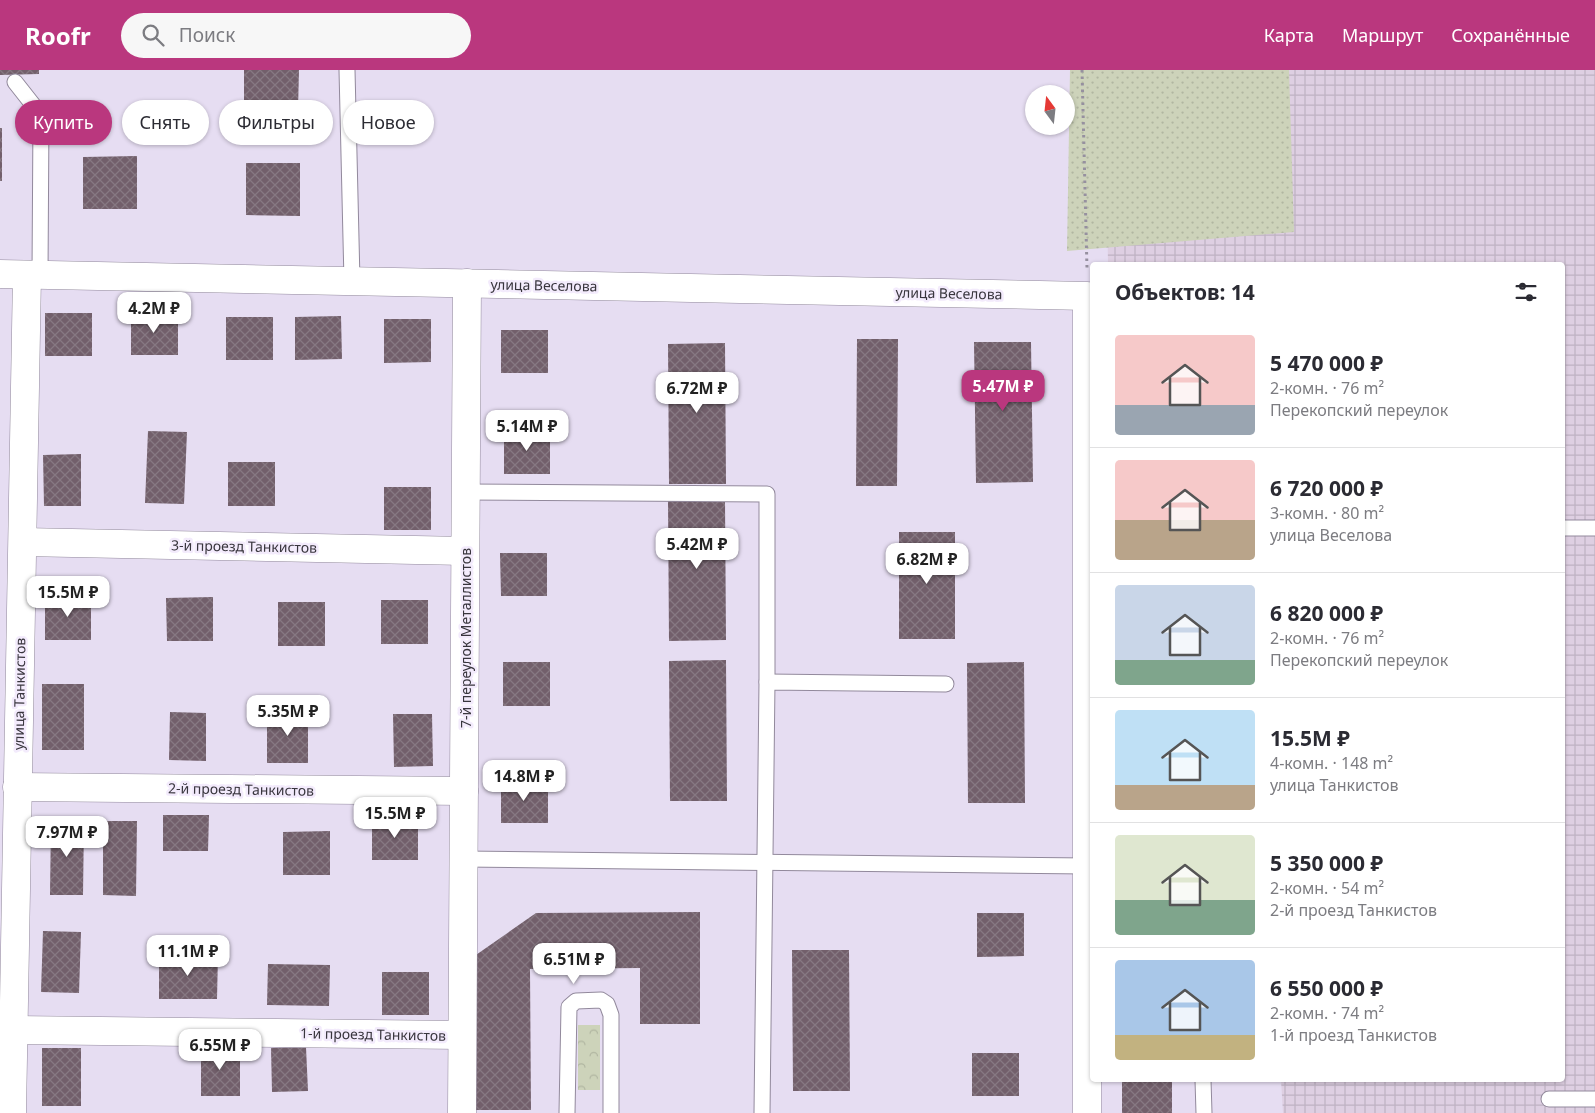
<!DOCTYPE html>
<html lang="ru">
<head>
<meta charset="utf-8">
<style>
	:root { --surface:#fff; --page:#f7f7f7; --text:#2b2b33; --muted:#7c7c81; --line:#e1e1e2; --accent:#ba377e }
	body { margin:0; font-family:"Noto Sans",sans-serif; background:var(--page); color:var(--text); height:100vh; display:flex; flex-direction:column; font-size:19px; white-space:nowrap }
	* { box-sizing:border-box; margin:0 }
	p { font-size:16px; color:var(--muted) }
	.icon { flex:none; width:28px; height:28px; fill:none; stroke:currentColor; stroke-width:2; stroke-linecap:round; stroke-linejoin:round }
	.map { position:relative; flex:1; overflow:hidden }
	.side { position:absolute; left:1090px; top:192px; width:475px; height:820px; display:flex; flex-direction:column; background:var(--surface); border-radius:5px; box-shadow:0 1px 4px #0004 }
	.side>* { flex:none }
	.guide { position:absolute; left:15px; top:30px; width:475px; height:45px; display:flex; gap:10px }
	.needle { width:32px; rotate:345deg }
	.fabs { position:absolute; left:1025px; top:15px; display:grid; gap:10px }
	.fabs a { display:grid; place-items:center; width:50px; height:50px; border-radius:50%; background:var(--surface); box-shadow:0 1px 4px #0004; font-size:25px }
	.price { position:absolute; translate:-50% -42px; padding:0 11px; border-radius:10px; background:#fff; color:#222; font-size:16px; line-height:32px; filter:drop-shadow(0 1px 2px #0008) }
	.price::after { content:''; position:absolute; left:50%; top:30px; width:15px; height:11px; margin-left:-8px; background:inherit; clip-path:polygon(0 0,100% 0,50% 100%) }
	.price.selected { background:var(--accent); color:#fff }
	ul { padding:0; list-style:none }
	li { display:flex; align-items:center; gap:15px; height:125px; padding:0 25px }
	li+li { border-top:1px solid var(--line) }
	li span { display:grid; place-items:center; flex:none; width:140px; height:100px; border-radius:5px; color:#555 }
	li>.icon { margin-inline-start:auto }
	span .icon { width:60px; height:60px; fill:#fffc; stroke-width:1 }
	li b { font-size:21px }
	h2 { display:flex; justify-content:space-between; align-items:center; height:60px; padding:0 25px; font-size:21px }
	.chip { padding:0 18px; border-radius:22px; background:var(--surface); box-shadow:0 1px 4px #0004; font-size:18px; line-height:45px }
	.chip.selected { background:var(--accent); color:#fff }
	header { display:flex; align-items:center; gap:30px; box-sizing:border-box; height:70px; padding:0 25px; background:var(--accent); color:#fff }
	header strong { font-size:24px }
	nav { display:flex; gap:28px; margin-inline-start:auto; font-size:18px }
	.search { width:350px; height:45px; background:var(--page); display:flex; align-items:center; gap:12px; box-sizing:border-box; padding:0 18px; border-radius:28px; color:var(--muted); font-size:19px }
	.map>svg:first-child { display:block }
	.industrial { fill:url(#industrial-grid) }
	.grass { fill:url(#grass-dots) }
	.park { fill:url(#park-crowns) }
	.building { fill:url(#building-cross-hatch) }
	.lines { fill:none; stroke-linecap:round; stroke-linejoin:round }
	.service-casing { stroke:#92899c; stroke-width:17 }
	.minor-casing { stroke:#92899c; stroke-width:29 }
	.tertiary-casing { stroke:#92899c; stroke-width:29 }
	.path { stroke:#96909f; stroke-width:3; stroke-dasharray:2.5 4; stroke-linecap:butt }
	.service { stroke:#fff; stroke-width:15 }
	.minor { stroke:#fff; stroke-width:28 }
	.tertiary { stroke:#fff; stroke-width:28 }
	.labels { text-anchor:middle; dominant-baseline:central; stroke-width:5; stroke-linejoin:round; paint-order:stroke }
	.street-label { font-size:14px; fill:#38353d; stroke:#f3ebfc }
</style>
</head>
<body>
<header>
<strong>Roofr</strong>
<div class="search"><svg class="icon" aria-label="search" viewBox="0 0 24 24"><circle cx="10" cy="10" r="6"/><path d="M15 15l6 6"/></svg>Поиск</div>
<nav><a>Карта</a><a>Маршрут</a><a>Сохранённые</a></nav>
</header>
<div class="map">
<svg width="1595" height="1043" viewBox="0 0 1595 1043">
	<defs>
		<pattern id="industrial-grid" width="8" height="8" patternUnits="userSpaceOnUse" patternTransform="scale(1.25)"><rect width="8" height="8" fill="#decfe2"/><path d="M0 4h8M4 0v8" fill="none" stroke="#bfb2c3"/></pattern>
		<pattern id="grass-dots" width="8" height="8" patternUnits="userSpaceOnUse" patternTransform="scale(1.25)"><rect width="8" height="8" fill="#cdd3ba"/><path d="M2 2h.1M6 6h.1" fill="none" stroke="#b1b6a1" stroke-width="1.8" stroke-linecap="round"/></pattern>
		<pattern id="park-crowns" width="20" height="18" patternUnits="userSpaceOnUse" patternTransform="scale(1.25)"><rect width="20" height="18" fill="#cdd3ba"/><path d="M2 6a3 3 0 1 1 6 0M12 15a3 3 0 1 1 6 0" fill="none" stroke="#b1b6a1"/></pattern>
		<pattern id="building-cross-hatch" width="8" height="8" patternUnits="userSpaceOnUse" patternTransform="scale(1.25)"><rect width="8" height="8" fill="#725f6b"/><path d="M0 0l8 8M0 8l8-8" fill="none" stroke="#867882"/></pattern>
	</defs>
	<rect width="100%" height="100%" fill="#e6ddf2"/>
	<path class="industrial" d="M1105,0H1595V1043H1283L1281,1010H1562V195H1108Z"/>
	<path class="grass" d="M1070,0H1289L1294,162L1067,181Z"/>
	<rect class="park" x="578" y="955" width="22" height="65"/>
	<g class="building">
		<path d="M0,0H39V4L0,5Z"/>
		<path d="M244,0H299L298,40H244Z"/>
		<rect x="0" y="58" width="2" height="53"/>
		<path d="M137,86V139H83V87Z"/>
		<path d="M246,93H300V146L246,145Z"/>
		<rect x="131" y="242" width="47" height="43"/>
		<rect x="45" y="243" width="47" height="43"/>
		<path d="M341,246L342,289L295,290V247Z"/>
		<rect x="226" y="247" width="47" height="43"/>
		<path d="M384,249H431V292L384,293Z"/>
		<rect x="501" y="260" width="47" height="43"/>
		<path d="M857,269H898L897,416H856Z"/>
		<path d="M974,272H1031L1033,412L976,413Z"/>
		<path d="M725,273L726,414H669L668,274Z"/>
		<path d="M148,361L187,362L184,434L145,433Z"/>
		<rect x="504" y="361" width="46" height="43"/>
		<path d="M81,384V436H44L43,385Z"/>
		<rect x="228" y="392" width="47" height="44"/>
		<rect x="384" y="417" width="47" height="43"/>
		<path d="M668,430H725L726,570L669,571Z"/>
		<rect x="899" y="462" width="56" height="107"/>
		<path d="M500,483H547V526H501Z"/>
		<rect x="45" y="527" width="46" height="43"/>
		<path d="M213,527V571H167L166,528Z"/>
		<rect x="381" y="530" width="47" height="44"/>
		<rect x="278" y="532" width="47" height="44"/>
		<path d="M726,590L727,731H670L669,591Z"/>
		<rect x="503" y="592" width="47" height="44"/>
		<path d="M1024,592L1025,733H968L967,593Z"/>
		<rect x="42" y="614" width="42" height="66"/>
		<rect x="267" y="641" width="41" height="52"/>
		<path d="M170,642L206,643V691L169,690Z"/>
		<path d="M393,644H432L433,696L394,697Z"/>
		<rect x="501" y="710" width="47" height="43"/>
		<path d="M163,745H209L208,781H163Z"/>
		<rect x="372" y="747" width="46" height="43"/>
		<path d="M51,750L84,751L83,825H50Z"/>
		<path d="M103,751H137L136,826L103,825Z"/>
		<path d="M330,761V805H283V762Z"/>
		<path d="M700,842V954H640V898L530,899L531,1040H473V887L536,843Z"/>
		<path d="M977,843H1024V886L977,887Z"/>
		<path d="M43,861L81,862L79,923L41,922Z"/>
		<path d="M792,880H849L850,1021H793Z"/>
		<path d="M159,884L218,885L217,929H159Z"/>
		<path d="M268,894L330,895L329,936L267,935Z"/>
		<rect x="382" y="902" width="47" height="43"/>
		<rect x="201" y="977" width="39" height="49"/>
		<path d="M306,977L308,1021L272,1022L271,978Z"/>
		<rect x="42" y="978" width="39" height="58"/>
		<rect x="972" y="983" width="47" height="43"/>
		<rect x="1122" y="1010" width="50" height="33"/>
	</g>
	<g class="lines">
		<defs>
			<g id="service">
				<path d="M347,0L352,211"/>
				<path d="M15,12L41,45L40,205"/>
				<path d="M465,422L767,424V612"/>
				<path d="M1562,458H1595"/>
				<path d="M463,789L1087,796"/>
				<path d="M1203,1010L1204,1043"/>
				<path d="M1549,1029H1595"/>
				<path d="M567,1043L569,937L576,931L601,930L607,934L611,945V1043"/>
				<path d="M762,1043L767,612L946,614"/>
			</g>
			<g id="minor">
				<path d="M23,472L465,481"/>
				<path d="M17,717L464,721"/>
				<path d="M13,960L462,965"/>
				<path d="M12,1043L27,205"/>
				<path d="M462,1043L467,213"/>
			</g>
			<path id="tertiary" d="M0,204L1087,226V1043"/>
		</defs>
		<use href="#service" class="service-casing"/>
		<use href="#minor" class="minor-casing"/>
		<use href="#tertiary" class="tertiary-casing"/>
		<path class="path" d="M1082,0L1087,199"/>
		<use href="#service" class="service"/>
		<use href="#minor" class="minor"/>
		<use href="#tertiary" class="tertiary"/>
	</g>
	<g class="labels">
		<g class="street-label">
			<text transform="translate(544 215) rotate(1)">улица Веселова</text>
			<text transform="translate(949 223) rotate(1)">улица Веселова</text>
			<text transform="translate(244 476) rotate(1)">3-й проезд Танкистов</text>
			<text transform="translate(465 568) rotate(-90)">7-й переулок Металлистов</text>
			<text transform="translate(19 624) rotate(-89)">улица Танкистов</text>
			<text transform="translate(241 719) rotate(1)">2-й проезд Танкистов</text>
			<text transform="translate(373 964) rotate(1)">1-й проезд Танкистов</text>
		</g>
	</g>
</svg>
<div class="fabs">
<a><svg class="needle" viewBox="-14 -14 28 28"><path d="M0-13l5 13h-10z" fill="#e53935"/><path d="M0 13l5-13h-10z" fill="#7c7c81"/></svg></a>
</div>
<b class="price" style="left:154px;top:264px">4.2M ₽</b>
<b class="price selected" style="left:1003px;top:342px">5.47M ₽</b>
<b class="price" style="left:697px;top:344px">6.72M ₽</b>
<b class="price" style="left:527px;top:382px">5.14M ₽</b>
<b class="price" style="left:697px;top:500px">5.42M ₽</b>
<b class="price" style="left:927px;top:515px">6.82M ₽</b>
<b class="price" style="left:68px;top:548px">15.5M ₽</b>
<b class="price" style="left:288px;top:667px">5.35M ₽</b>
<b class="price" style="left:524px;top:732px">14.8M ₽</b>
<b class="price" style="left:395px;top:769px">15.5M ₽</b>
<b class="price" style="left:67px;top:788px">7.97M ₽</b>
<b class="price" style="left:188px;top:907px">11.1M ₽</b>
<b class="price" style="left:574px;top:915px">6.51M ₽</b>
<b class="price" style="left:220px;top:1001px">6.55M ₽</b>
<div class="guide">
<a class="chip selected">Купить</a>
<a class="chip">Снять</a>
<a class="chip">Фильтры</a>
<a class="chip">Новое</a>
</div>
<section class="side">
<h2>Объектов: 14<svg class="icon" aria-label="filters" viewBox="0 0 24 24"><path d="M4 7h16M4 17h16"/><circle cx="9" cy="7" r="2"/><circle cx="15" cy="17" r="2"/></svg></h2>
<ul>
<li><span style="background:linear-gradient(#f6c9c9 70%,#9aa5b1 0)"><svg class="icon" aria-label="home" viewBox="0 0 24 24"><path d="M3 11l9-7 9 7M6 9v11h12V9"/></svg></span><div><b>5 470 000 ₽</b><p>2-комн. · 76 m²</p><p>Перекопский переулок</p></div></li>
<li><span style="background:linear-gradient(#f6c9c9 60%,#b9a48a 0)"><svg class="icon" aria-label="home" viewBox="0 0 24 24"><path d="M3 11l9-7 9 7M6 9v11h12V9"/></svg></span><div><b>6 720 000 ₽</b><p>3-комн. · 80 m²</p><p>улица Веселова</p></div></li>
<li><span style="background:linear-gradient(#c9d6e8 75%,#7fa58c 0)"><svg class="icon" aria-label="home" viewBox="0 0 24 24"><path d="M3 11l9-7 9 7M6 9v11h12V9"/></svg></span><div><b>6 820 000 ₽</b><p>2-комн. · 76 m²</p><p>Перекопский переулок</p></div></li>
<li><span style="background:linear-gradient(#bfe0f5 75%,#b9a48a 0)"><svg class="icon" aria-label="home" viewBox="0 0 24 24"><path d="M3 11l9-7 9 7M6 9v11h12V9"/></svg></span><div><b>15.5M ₽</b><p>4-комн. · 148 m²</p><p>улица Танкистов</p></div></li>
<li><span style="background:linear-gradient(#dfe7d0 65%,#7fa58c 0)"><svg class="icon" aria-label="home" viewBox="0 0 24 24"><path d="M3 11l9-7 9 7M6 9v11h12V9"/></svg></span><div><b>5 350 000 ₽</b><p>2-комн. · 54 m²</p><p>2-й проезд Танкистов</p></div></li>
<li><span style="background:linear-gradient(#a9c7e8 75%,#c2b280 0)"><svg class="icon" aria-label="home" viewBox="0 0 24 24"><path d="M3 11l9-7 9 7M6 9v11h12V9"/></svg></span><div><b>6 550 000 ₽</b><p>2-комн. · 74 m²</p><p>1-й проезд Танкистов</p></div></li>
</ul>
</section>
</div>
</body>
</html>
